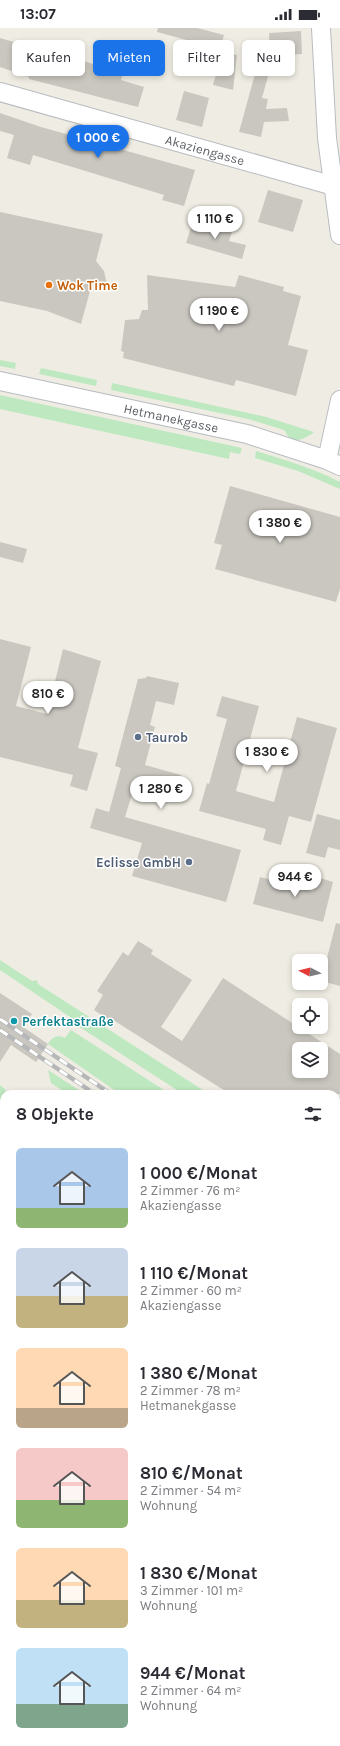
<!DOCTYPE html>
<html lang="de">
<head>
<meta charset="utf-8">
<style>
	:root { --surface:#fff; --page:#f7f7f7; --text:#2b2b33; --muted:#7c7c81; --accent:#1a73e8 }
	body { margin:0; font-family:Karla,sans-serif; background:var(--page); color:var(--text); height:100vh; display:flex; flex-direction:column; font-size:15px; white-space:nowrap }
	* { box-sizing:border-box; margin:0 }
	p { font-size:13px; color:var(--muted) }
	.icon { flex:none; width:22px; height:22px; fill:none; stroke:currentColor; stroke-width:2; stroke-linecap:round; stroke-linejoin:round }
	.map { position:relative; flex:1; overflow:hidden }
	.side { position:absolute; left:0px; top:1062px; width:340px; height:656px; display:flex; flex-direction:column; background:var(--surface); border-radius:12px 12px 0 0; box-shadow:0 2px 6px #0003 }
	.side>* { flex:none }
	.guide { position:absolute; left:12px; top:12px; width:316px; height:36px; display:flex; gap:8px }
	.needle { width:26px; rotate:277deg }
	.fabs { position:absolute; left:292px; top:926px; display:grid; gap:8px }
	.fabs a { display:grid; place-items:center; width:36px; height:36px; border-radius:6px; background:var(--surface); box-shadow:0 2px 6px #0003; font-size:20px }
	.price { position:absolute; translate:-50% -34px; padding:0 9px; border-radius:14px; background:#fff; color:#222; font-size:13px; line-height:26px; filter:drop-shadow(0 1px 2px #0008) }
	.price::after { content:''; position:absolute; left:50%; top:24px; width:12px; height:9px; margin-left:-6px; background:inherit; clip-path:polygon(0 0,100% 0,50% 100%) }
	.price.on { background:var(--accent); color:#fff }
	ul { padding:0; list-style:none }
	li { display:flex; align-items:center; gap:12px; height:100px; padding:0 16px }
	li span { display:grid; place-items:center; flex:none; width:112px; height:80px; border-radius:6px; color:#555 }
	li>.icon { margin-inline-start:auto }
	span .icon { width:48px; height:48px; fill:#fffc; stroke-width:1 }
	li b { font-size:17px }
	h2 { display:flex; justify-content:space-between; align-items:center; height:48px; padding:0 16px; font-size:17px }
	.tag { padding:0 14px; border-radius:6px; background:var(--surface); box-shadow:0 2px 6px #0003; font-size:14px; line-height:36px }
	.tag.on { background:var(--accent); color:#fff }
	.status { display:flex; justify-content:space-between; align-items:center; height:28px; padding:0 20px; background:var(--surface); direction:ltr }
	.status svg { height:11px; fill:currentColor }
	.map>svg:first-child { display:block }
	.green { fill:#bee8c0 }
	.building { fill:#cac7c0; fill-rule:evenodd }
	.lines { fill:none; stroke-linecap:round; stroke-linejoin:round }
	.street-casing { stroke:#b8bbc0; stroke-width:20 }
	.street { stroke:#fff; stroke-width:18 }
	.rail-casing { stroke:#b6b7b8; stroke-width:4.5 }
	.rail { stroke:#fff; stroke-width:3; stroke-dasharray:9; stroke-linecap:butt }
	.food-dot { fill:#e8710a; stroke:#fff; stroke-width:1.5 }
	.service-dot { fill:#5c6f8a; stroke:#fff; stroke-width:1.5 }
	.culture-dot { fill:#0f9aa8; stroke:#fff; stroke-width:1.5 }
	.labels { text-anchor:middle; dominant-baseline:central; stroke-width:3; stroke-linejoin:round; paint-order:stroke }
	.street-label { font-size:13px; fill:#5b5f65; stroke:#fff }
	.food-label { font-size:13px; font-weight:bold; fill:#c56008; stroke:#fff; text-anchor:start }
	.service-label { font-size:13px; font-weight:bold; fill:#4e5e75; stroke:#fff; text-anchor:start }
	.culture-label { font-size:13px; font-weight:bold; fill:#0d838f; stroke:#fff; text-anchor:start }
</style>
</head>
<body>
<div class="status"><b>13:07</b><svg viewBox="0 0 49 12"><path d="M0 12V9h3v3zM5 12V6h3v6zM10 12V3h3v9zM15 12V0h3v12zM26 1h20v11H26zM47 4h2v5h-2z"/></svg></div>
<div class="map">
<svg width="340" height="1718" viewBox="0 0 340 1718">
	<rect width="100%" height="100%" fill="#efede3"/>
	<g class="green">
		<path d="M0,332L16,335L15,341L0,338Z"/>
		<path d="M41,340L97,352L96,358L39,346Z"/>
		<path d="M112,355L266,389L314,404C308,409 298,415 290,410C287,408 286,404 284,402L248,391L111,362Z"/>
		<path d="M0,367L242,420L240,426L230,424L229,431L0,381Z"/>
		<path d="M256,423C285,432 313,440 340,454V461L298,443L255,430Z"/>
		<path d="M0,932L32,953L37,952L38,956L209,1066H183L75,996L76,993L0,942Z"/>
		<path d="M71,1002L170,1066H120L48,1016C52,1009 57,1006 65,1010Z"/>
		<path d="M48,1042L85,1066H68L51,1055Z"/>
		<path d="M0,1057L5,1061L6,1066H4V1073L0,1077Z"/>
		<path d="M336,1148L340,1151V1167L336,1164Z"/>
		<path d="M336,1173L340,1178V1206L336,1204Z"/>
	</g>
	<g class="building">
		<path d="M158,0H197L224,7L220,21L157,4Z"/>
		<path d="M301,3L302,26L270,28L269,5Z"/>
		<path d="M0,10L14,14L13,18L70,33L71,29L109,41L113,29L126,33L121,52L144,59L138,79L29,51V49L0,39Z"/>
		<path d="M222,24L237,27L233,62L213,57Z"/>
		<path d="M272,34L262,70L268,71L266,81L287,80L289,93L264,94L261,109L239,104L258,35Z"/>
		<path d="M184,63L209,70L202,99L176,92Z"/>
		<path d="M0,85L41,99L195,142L184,178L162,172L164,167L33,127L30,137L7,130L14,107L0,103Z"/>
		<path d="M268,162L303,172L293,204L258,194Z"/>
		<path d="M0,184L103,206L96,233L104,243L107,256L93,252L81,296L47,283L0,273Z"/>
		<path d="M193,193L232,204L229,213L246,217L242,231L186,215Z"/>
		<path d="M147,247L235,259L239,247L284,259L283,263L301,268L288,317L308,322L296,368L236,352L234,358L123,330L124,324L121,323L125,292L139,291L142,282H148Z"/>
		<path d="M230,458L340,489V561L336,574L215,541L222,517L214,515Z"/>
		<path d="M0,514L27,521L23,535L0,529Z"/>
		<path d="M0,611L31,619L16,678L47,686L63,621L101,633L78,720L98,725L87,763L70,758L73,747L0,729Z"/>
		<path d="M147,648L179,655L174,677L156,673L150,697L155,699L145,737L181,747L174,774L133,763L125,789L241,822L226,874L132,848L142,815L90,800L96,780L109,784L121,740L115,738L138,651L146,650Z"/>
		<path d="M222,668L259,678L236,763L274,774L297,689L337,700L311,794L289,788L281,817L263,812L266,801L199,783L207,755L209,756L227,691L216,688Z"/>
		<path d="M317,786L340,792V822L328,819L325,830L306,825Z"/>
		<path d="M260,849L313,863L317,849L333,854L323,894L253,876Z"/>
		<path d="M336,895L340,896V958L321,953Z"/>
		<path d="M138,913L153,922L151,926L192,952L161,999L182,1013L223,950L340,1026V1066H230L110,990L109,992L94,982L103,967L97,963L123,924L128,928ZM299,1021H321V1043H299Z"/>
		<path d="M0,965L32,986L23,999L48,1016L36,1034L11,1017L0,1034Z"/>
	</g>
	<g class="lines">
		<defs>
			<g id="street">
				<path d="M321,0L327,110L340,207"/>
				<path id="s1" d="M0,64L334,158L340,161"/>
				<path id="s2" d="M0,353L247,406L327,432L340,438"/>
				<path d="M327,432L340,372"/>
				<path d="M0,1124L4,1126"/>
				<path d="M336,1387L340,1389"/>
			</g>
		</defs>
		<use href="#street" class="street-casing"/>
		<use href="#street" class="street"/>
		<defs>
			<g id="rail">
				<path d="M0,991L111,1066"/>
				<path d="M0,1002L95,1066"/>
				<path d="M336,1209L340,1211"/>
				<path d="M336,1218L340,1220"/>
			</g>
		</defs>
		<use href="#rail" class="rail-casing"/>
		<use href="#rail" class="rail"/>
	</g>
	<circle class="food-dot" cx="49" cy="257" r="4"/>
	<g class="service-dot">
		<circle cx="138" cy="709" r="4"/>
		<circle cx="189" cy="834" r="4"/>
	</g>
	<circle class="culture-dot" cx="14" cy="993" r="4"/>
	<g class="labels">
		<g class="street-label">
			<text stroke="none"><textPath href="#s1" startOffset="213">Akaziengasse</textPath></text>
			<text stroke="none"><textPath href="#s2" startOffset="175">Hetmanekgasse</textPath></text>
		</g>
		<g class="food-label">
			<text x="57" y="257">Wok Time</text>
		</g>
		<g class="service-label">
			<text x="146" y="709">Taurob</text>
			<text x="181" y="834" text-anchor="end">Eclisse GmbH</text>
		</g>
		<g class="culture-label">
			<text x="22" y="993">Perfektastraße</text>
		</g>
	</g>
</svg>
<div class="fabs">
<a><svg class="needle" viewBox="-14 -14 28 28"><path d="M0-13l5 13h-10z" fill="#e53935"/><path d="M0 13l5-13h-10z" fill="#7c7c81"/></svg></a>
<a><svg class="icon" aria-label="locate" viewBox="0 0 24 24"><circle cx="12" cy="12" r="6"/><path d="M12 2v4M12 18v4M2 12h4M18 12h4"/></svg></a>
<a><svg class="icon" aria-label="layers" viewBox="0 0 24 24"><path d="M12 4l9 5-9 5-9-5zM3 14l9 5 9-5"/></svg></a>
</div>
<b class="price on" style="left:98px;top:131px">1 000 €</b>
<b class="price" style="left:215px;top:212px">1 110 €</b>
<b class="price" style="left:219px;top:304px">1 190 €</b>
<b class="price" style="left:280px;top:516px">1 380 €</b>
<b class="price" style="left:48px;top:687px">810 €</b>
<b class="price" style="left:267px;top:745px">1 830 €</b>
<b class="price" style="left:161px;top:782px">1 280 €</b>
<b class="price" style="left:295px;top:870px">944 €</b>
<div class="guide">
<a class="tag">Kaufen</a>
<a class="tag on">Mieten</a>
<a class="tag">Filter</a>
<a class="tag">Neu</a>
</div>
<section class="side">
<h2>8 Objekte<svg class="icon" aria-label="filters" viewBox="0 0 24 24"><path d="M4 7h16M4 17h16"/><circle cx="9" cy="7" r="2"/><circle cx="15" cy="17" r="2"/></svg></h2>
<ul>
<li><span style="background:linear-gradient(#a9c7e8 75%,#8fb573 0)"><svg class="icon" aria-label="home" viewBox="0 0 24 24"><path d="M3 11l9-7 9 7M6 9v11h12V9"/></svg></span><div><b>1 000 €/Monat</b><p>2 Zimmer · 76 m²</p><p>Akaziengasse</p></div></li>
<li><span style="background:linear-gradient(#c9d6e8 60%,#c2b280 0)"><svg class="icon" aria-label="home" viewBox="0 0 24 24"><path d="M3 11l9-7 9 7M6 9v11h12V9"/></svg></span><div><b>1 110 €/Monat</b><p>2 Zimmer · 60 m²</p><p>Akaziengasse</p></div></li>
<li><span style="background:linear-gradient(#ffd9b3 75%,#b9a48a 0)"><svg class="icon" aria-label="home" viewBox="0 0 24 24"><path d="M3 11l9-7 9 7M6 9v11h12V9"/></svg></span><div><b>1 380 €/Monat</b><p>2 Zimmer · 78 m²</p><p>Hetmanekgasse</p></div></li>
<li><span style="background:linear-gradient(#f6c9c9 65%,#8fb573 0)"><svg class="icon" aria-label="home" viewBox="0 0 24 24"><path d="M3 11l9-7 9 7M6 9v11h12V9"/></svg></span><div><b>810 €/Monat</b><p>2 Zimmer · 54 m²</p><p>Wohnung</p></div></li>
<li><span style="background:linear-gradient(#ffd9b3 65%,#c2b280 0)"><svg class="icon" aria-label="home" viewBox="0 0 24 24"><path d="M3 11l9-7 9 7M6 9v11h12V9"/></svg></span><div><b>1 830 €/Monat</b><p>3 Zimmer · 101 m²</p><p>Wohnung</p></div></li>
<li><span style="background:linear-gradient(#bfe0f5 70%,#7fa58c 0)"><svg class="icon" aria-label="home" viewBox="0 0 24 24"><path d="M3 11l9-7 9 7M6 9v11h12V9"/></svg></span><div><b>944 €/Monat</b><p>2 Zimmer · 64 m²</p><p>Wohnung</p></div></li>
</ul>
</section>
</div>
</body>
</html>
